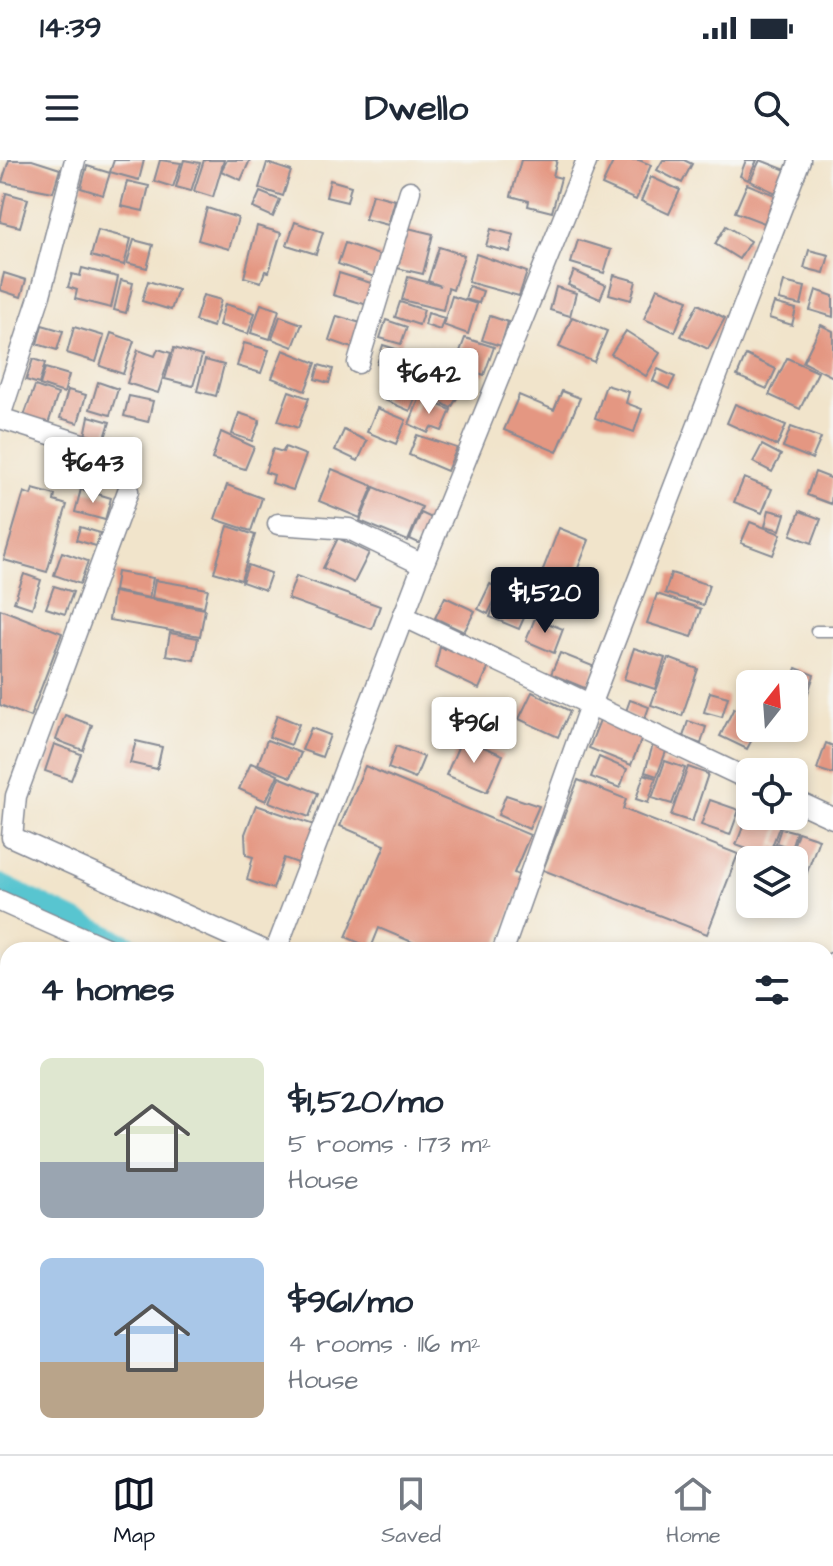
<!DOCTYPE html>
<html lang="en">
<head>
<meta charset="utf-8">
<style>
	:root { --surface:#fff; --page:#f6f6f7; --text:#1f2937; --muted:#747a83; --line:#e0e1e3; --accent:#111827 }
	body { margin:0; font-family:"Architects Daughter",sans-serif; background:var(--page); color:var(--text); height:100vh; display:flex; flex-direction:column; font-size:30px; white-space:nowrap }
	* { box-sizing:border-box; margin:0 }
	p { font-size:26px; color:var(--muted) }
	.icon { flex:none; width:44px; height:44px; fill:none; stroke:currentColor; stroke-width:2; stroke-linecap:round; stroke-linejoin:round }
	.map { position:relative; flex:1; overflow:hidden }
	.side { position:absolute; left:0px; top:782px; width:834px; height:512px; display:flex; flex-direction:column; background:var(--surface); border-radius:24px 24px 0 0; box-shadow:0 4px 12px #0003 }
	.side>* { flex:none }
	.needle { width:52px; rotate:17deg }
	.tools { position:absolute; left:736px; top:510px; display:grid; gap:16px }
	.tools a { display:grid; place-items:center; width:72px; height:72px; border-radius:12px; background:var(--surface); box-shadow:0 4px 12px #0003; font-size:40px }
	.price { position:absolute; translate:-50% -68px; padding:0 18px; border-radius:8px; background:#fff; color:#222; font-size:26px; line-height:52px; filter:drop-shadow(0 2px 4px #0008) }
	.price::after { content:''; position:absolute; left:50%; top:48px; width:24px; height:18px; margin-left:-12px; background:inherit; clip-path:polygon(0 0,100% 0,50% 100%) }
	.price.selected { background:var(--accent); color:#fff }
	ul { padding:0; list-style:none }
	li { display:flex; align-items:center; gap:24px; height:200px; padding:0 40px }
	li span { display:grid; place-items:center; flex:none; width:224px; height:160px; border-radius:12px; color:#555 }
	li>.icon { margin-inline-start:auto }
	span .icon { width:96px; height:96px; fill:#fffc; stroke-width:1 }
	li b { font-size:34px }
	h2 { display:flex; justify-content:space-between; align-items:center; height:96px; padding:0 40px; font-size:34px }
	.status { display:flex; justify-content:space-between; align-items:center; height:56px; padding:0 40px; background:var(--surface); direction:ltr }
	.status svg { height:22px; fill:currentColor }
	header { display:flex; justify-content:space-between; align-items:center; height:104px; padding:0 40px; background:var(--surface); font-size:36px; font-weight:800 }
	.tabs { display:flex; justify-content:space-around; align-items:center; height:112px; border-top:2px solid var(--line); background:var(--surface); font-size:22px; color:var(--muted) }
	.tabs a { display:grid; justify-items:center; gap:4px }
	.tabs .selected { color:var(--accent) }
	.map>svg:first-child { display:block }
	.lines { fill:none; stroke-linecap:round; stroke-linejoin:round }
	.canal { stroke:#58c5d0; stroke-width:24 }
	.building { fill:#e49782 }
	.service-casing { stroke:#868a94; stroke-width:13 }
	.minor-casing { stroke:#868a94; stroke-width:23 }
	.service { stroke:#fff; stroke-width:10 }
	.minor { stroke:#fff; stroke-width:20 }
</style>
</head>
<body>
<div class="status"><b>14:39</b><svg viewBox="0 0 49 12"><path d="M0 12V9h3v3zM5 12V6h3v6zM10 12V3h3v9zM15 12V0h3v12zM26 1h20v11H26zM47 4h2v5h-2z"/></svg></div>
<header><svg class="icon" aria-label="menu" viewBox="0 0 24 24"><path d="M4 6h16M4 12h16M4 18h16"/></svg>Dwello<svg class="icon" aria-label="search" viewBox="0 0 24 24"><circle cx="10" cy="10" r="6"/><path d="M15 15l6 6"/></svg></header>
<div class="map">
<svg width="833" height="1294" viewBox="0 0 833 1294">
	<rect width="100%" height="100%" fill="#f6f6f2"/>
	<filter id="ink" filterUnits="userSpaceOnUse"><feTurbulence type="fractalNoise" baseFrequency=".0125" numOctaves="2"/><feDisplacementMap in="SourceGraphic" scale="16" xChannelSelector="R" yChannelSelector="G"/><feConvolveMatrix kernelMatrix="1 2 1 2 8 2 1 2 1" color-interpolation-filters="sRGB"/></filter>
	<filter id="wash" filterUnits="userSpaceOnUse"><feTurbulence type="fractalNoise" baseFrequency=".006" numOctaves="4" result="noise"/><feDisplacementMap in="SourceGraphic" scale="32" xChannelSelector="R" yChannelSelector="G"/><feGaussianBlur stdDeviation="1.8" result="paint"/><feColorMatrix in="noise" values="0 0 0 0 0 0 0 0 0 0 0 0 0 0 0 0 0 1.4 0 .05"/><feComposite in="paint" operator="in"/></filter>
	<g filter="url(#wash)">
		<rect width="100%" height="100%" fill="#f1e4cb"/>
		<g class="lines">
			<g class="canal">
				<path d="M0,726L134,790"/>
				<path d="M826,1095L833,1098"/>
			</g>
		</g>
		<g id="blocks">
			<g class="building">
				<path d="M9,0H32L60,9L53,32L2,22Z"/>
				<path d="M114,0H144L139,20L110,12Z"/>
				<path d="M160,0L181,3L173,27L154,21Z"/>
				<path d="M184,0L200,3L191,31L176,27Z"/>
				<path d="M204,0H224L213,37L194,31Z"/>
				<path d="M227,0H250L241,20L221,11Z"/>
				<path d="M521,0H557L553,16L561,18L552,52L528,46L529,41L511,36Z"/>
				<path d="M614,0H639L651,5L636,40L602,25Z"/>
				<path d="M663,0H684L692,4L682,23L657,10Z"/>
				<path d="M746,0H757L748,20L740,16Z"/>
				<path d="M760,0L786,10L776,33L750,21Z"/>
				<path d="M267,3L291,11L283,36L259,28Z"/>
				<path d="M87,6L110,13L103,35L81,28Z"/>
				<path d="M651,17L680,30L669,54L641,41Z"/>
				<path d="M330,20L351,26L347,42L326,37Z"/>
				<path d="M127,21L149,26L143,51L121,46Z"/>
				<path d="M747,24L775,35L764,63L735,52Z"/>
				<path d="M260,32L280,40L273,57L253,48Z"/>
				<path d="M6,33L28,39L20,67L0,62Z"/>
				<path d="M372,34L395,40L388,65L365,59Z"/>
				<path d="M207,48L238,58L229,89L198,80Z"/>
				<path d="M295,62L323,72L316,94L287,85Z"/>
				<path d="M257,66L281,73L269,112L265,111L261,122L244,117Z"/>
				<path d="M726,66L750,81L739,99L715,84Z"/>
				<path d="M408,68L433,74L423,114L397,108Z"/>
				<path d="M491,69L514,75L510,92L486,86Z"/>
				<path d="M98,70L131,79L124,105L91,96Z"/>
				<path d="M134,80L153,85L147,108L127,103Z"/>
				<path d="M578,80L611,90L604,113L571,103Z"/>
				<path d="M345,83L382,96L374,117L338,104Z"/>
				<path d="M439,87L464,95L453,130L448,128L443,150L402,140L408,117L441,126L428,121Z"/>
				<path d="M809,90L829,95L824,113L804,108Z"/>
				<path d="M476,94L527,112L519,136L468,122Z"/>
				<path d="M82,108L118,117L111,148L75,139L77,130L68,127L72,114L80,116Z"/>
				<path d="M574,111L606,125L600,139L568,125Z"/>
				<path d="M4,113L26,120L21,137L0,130Z"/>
				<path d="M339,113L374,124L368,145L333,135Z"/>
				<path d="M614,115L636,121L631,140L609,134Z"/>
				<path d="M121,120L133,123L126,153L114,150Z"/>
				<path d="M148,121L178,130L171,150L142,141Z"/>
				<path d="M784,122L805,127L801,145L779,140Z"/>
				<path d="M469,126L483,131L479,143L465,139Z"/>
				<path d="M556,127L576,133L570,156L550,150Z"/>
				<path d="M657,128L688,140L675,172L644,159Z"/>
				<path d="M816,130L833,136V157L810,150Z"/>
				<path d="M203,135L221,140L213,167L195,161Z"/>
				<path d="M452,136L477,144L468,174L443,165Z"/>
				<path d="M400,142L424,150L419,165L395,157Z"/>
				<path d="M774,143L796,149L792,165L769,158Z"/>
				<path d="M225,144L255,153L248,174L219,165Z"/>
				<path d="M261,144L279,150L270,179L251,173Z"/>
				<path d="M698,144L725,158L708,189L681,176Z"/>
				<path d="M428,153L444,158L440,170L425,165Z"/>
				<path d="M280,156L302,164L293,187L272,179Z"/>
				<path d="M337,156L364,164L355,189L329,180Z"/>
				<path d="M490,156L508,162L501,186L482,180Z"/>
				<path d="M572,157L607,171L594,202L559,187Z"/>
				<path d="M386,160L407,167L401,184L380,178Z"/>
				<path d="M42,165L63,171L57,190L37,184Z"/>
				<path d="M821,165L833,171V217L803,202Z"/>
				<path d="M74,167L104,176L96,202L67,193Z"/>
				<path d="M626,171L660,193L646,216L611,194Z"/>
				<path d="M111,173L134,181L123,214L100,206Z"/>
				<path d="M465,178L494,187L484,215L455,205Z"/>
				<path d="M244,183L269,190L261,213L237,206Z"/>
				<path d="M383,185L402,191L399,200L426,211L420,230L393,220L396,210L377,204Z"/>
				<path d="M174,188L202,196L193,226L165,219Z"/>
				<path d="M158,189L171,193L158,233L127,223L138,190L155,196Z"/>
				<path d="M283,190L316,203L305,231L272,218Z"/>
				<path d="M746,195L776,209L767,229L737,216Z"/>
				<path d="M787,198L818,212L800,249L769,235Z"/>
				<path d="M33,199L45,203L39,224L26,220Z"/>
				<path d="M205,200L224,205L216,236L197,231Z"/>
				<path d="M319,205L333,209L329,223L315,219Z"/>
				<path d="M430,207L440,210L433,232L423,228Z"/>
				<path d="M45,208L69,215L64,233L40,225Z"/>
				<path d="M658,209L675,217L669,229L653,221Z"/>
				<path d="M444,214L464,226L451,248L431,236Z"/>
				<path d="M98,222L118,229L110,255L90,249Z"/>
				<path d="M390,222L417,234L410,251L382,239Z"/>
				<path d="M606,225L629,232L626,243L642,249L634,272L595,258Z"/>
				<path d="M35,226L58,234L48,264L24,256Z"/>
				<path d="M68,230L86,235L78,263L60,258Z"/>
				<path d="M289,231L309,238L298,268L278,261Z"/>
				<path d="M562,231L580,238L557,292L504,270L519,235L554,250Z"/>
				<path d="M129,236L153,241L148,262L124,256Z"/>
				<path d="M420,237L451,250L442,271L431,267L428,273L409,264Z"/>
				<path d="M735,244L786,265L777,286L727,263Z"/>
				<path d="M377,248L406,260L396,284L367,272Z"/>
				<path d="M239,253L260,260L252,281L232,274Z"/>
				<path d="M89,256L110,262L104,281L85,276Z"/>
				<path d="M791,267L821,278L812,299L783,287Z"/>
				<path d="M344,270L367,281L358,301L335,290Z"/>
				<path d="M221,272L254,287L245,309L212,299Z"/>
				<path d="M417,275L457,288L447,311L409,295Z"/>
				<path d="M762,285L781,295L772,312L753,302Z"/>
				<path d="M285,287L306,295L293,330L272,323L274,315L265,312L273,289L283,292Z"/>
				<path d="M332,309L373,326L360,358L319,341Z"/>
				<path d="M815,312L833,319L831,344L807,335Z"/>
				<path d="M744,318L772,329L762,353L734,342Z"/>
				<path d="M227,325L262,338L251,371L215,359Z"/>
				<path d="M374,327L422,347L408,381L360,361Z"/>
				<path d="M33,329L55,335L54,341L67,345L47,412L4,400L24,332L31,335Z"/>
				<path d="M81,329L111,338L105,360L75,352Z"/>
				<path d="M769,350L785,354L780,370L765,366Z"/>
				<path d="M800,351L821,359L812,383L791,375Z"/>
				<path d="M421,353L434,359L423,385L410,379Z"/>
				<path d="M750,362L781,374L773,395L741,383Z"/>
				<path d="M228,366L255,375L241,420L214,412Z"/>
				<path d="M80,367L100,373L96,386L76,380Z"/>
				<path d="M559,368L589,380L571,426L541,415Z"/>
				<path d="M338,378L369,393L354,423L323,408Z"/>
				<path d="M62,392L88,401L80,424L54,415Z"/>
				<path d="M248,405L271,413L265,430L242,422Z"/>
				<path d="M117,412L153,418L149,438L114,431Z"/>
				<path d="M671,413L709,425L703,445L665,433Z"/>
				<path d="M24,414L41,420L32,448L14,442Z"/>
				<path d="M296,416L380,446L372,469L288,439Z"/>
				<path d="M155,420L208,429L204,447L152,438Z"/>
				<path d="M490,424L500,429L488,454L478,449Z"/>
				<path d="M54,426L73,432L65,454L46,448Z"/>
				<path d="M501,429L531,442L519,469L490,457Z"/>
				<path d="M113,432L205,449L200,476L109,460Z"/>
				<path d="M657,434L701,449L692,477L647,463Z"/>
				<path d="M445,437L475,451L464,472L435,458Z"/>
				<path d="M0,449L62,473L30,557L0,545Z"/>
				<path d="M535,458L563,469L554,493L526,481Z"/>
				<path d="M170,473L198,478L194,500L166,495Z"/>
				<path d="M446,484L490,504L479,529L435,508L440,487L444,489Z"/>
				<path d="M634,488L665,498L655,529L624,519Z"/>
				<path d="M560,493L595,507L587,529L551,514Z"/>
				<path d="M668,498L698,509L682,556L651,545Z"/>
				<path d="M796,508L814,515L807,536L794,531V524H790Z"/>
				<path d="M532,532L570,551L558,577L519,559Z"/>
				<path d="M710,532L728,537L722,557L704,552Z"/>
				<path d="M630,540L649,547L644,561L625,554Z"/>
				<path d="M747,541L750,542V568H758L747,589L720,576L734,548L741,552Z"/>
				<path d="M65,555L92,565L83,590L56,580Z"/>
				<path d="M277,555L299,564L291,585L269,577Z"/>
				<path d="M600,560L642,578L631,605L589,588Z"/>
				<path d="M688,561L706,567L701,584L683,577Z"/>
				<path d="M311,568L330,575L322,597L302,590Z"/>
				<path d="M462,578L503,595L487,632L446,615Z"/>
				<path d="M267,580L301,593L291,617L258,604Z"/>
				<path d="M136,581L162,587L157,609L130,603Z"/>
				<path d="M654,581L668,586L657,616L645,612Z"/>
				<path d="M826,583L833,586V614L817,609Z"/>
				<path d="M54,584L81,594L71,620L45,611Z"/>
				<path d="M396,586L424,597L415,619L388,608Z"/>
				<path d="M599,597L627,609L620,628L591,617Z"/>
				<path d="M665,601L685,608L672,644L652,638Z"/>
				<path d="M251,603L278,615L266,641L239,629Z"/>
				<path d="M365,606L530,675L514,713L525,718L495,790H431L379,768L371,788L346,777L385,685L340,666Z"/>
				<path d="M688,607L708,614L692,662L671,655Z"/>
				<path d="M644,614L656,618L648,643L636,639Z"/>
				<path d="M279,617L318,633L309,657L269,642Z"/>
				<path d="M578,620L626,639L623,649L738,694L707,774L543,710Z"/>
				<path d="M506,635L539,646L529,669L498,655Z"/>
				<path d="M710,640L739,650L730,675L701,665Z"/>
				<path d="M256,645L320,667L306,706L284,698L273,729L247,720L253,697L246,695L245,674Z"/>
				<path d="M750,649V656H765L781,662L768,697L736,685Z"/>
				<path d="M781,668L796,672L791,688L776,683Z"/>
				<path d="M798,672L819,679L805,718L794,714V700H789Z"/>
				<path d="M774,685L791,690L787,700L770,697Z"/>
				<path d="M826,940L833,946V974L830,979L826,976Z"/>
				<path d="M637,1286H659L656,1294H635Z"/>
			</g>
		</g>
	</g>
	<g filter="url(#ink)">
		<use href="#blocks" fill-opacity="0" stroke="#868a94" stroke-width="2"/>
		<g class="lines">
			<defs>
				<path id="service" d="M816,471H833"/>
				<g id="minor">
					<path d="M358,203L410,31"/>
					<path d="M0,256L40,135L75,0"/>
					<path d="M0,258L94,288V303"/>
					<path d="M128,331L16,636L12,677L263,790"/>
					<path d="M278,364L349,369L423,405"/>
					<path d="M403,456L750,620"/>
					<path d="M794,640L833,658"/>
					<path d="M0,741L110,790"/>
					<path d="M276,790L423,405L587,0"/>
					<path d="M503,790L590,545L800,0"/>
					<path d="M826,812L833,803"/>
					<path d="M826,1063L833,1066"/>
					<path d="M826,1113L833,1116"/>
					<path d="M53,1289L58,1286"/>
					<path d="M549,1294L553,1286"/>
				</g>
			</defs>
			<use href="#service" class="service-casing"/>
			<use href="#minor" class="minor-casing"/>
			<use href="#service" class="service"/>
			<use href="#minor" class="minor"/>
		</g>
	</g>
</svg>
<div class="tools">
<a><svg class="needle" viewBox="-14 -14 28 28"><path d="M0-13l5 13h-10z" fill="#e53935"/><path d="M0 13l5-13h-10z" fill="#747a83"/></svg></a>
<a><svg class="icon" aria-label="locate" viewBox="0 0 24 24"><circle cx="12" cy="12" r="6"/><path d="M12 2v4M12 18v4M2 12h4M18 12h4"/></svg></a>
<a><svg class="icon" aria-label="layers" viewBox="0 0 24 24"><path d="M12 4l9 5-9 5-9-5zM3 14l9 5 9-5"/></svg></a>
</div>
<b class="price" style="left:429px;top:256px">$642</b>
<b class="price" style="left:93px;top:345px">$643</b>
<b class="price selected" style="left:545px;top:475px">$1,520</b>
<b class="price" style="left:474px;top:605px">$961</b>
<section class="side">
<h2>4 homes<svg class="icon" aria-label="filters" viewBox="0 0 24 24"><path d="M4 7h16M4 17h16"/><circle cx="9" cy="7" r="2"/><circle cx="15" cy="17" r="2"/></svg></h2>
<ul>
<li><span style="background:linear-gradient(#dfe7d0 65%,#9aa5b1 0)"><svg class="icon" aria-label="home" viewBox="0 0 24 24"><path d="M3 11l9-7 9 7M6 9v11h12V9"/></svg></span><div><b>$1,520/mo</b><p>5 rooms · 173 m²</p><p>House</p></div></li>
<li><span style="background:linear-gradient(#a9c7e8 65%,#b9a48a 0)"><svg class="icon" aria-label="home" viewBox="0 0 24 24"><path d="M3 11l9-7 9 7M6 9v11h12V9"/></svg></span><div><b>$961/mo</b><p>4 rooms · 116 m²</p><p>House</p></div></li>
</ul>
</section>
</div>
<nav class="tabs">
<a class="selected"><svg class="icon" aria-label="map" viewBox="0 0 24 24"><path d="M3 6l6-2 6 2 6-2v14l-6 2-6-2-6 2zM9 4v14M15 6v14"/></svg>Map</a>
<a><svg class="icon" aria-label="saved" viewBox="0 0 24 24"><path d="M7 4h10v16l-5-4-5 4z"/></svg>Saved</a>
<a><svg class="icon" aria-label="home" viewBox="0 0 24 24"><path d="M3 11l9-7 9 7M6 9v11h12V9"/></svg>Home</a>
</nav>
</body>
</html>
